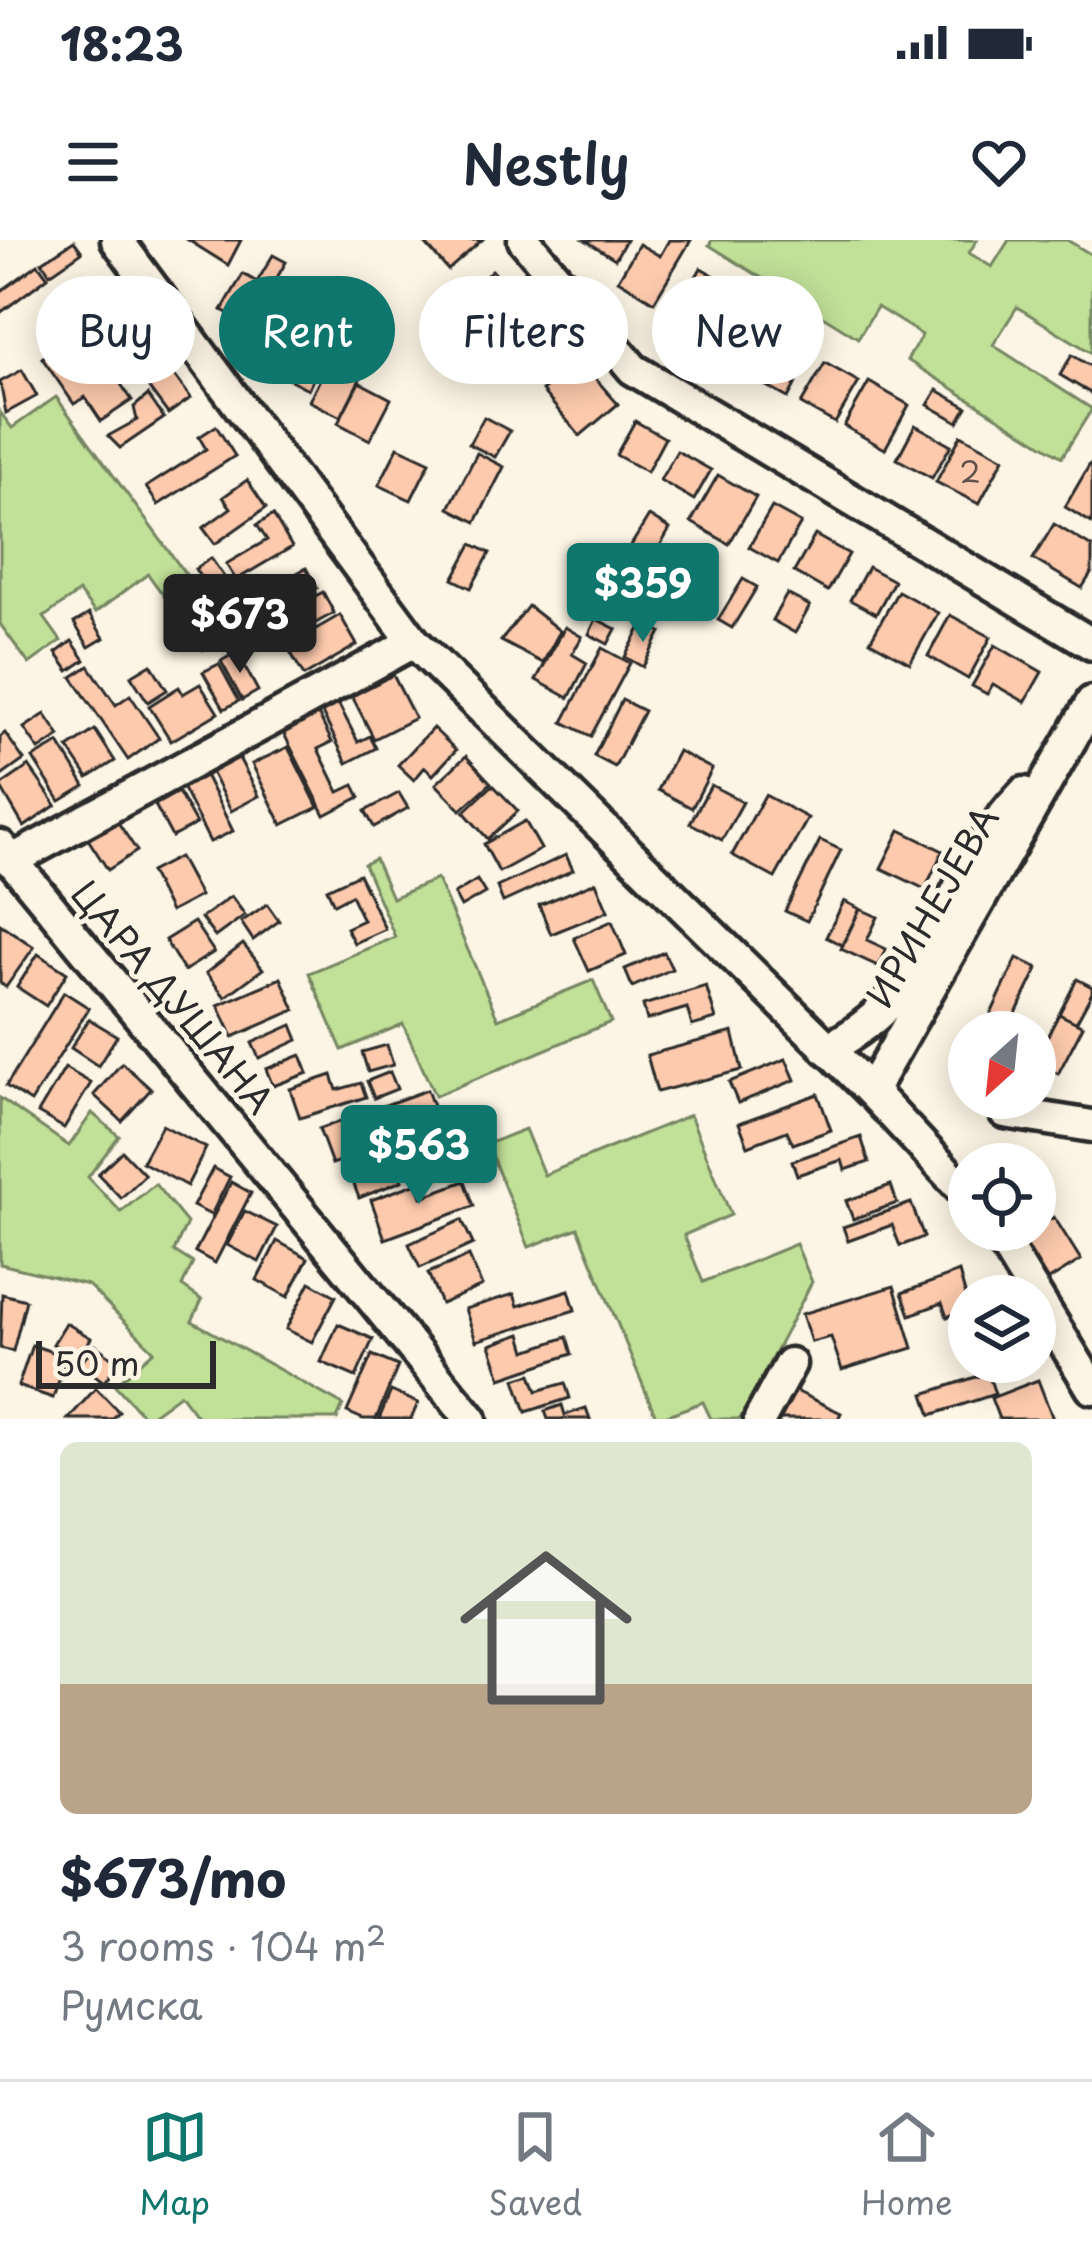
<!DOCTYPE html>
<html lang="en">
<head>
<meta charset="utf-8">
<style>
	:root { --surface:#fff; --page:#f2f2f3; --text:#1f2937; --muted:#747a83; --line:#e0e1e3; --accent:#0f766e }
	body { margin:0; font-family:"Playpen Sans",sans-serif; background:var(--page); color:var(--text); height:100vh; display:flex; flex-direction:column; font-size:45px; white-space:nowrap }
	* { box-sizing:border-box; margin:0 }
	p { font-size:39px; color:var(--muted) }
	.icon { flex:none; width:66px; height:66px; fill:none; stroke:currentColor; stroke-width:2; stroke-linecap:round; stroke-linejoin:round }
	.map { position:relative; height:1179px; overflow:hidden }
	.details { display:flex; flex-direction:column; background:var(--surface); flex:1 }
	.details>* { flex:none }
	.banner { position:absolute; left:36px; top:36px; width:1020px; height:108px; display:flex; gap:24px }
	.needle { width:78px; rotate:207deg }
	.tools { position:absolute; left:948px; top:771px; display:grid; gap:24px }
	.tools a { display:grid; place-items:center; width:108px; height:108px; border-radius:50%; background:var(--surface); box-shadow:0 6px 30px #0003; font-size:60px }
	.scale { position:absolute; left:36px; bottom:30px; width:180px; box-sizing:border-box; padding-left:12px; border:6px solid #2b2b2b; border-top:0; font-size:33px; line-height:42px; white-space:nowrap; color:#2b2b2b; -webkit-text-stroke:9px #fcf5e5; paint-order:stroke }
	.price { position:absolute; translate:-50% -102px; padding:0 27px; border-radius:12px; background:var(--accent); color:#fff; font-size:39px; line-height:78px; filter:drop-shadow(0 3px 6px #0008) }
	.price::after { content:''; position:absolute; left:50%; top:72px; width:36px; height:27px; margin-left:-18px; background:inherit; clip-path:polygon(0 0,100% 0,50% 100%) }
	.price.current { background:#222; color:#fff }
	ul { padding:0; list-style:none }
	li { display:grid; align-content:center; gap:24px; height:636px; padding:0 60px }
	li span { display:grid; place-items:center; height:372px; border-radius:18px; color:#555 }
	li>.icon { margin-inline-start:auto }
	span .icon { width:216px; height:216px; fill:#fffc; stroke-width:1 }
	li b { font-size:51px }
	.pill { padding:0 42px; border-radius:54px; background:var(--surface); box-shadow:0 6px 30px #0003; font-size:42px; line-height:108px }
	.pill.current { background:var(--accent); color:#fff }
	.status { display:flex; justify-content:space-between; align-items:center; height:84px; padding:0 60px; background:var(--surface); direction:ltr }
	.status svg { height:33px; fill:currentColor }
	header { display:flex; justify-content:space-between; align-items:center; height:156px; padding:0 60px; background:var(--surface); font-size:54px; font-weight:600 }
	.tabs { display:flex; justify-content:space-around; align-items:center; height:168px; border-top:3px solid var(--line); background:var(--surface); font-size:33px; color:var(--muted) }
	.tabs a { display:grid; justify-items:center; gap:6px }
	.tabs .current { color:var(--accent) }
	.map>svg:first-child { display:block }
	.green { fill:#c1e098; stroke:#768662; stroke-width:3 }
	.building { fill:#fdcaad; stroke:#2b2b2b; stroke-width:3 }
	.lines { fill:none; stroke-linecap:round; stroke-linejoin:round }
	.minor-casing { stroke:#2b2b2b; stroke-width:39 }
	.minor { stroke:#fcf5e5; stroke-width:30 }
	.labels { text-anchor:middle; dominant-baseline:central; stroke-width:10; stroke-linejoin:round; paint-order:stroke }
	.number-label { font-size:30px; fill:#60534c }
	.street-label { font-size:36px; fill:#2b2b2b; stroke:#fcf5e5 }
</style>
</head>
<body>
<div class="status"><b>18:23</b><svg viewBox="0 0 49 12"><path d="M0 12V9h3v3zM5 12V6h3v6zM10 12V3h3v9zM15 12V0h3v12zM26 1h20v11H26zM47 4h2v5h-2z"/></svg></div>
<header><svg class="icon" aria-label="menu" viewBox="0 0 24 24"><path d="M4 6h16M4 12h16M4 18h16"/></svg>Nestly<svg class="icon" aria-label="heart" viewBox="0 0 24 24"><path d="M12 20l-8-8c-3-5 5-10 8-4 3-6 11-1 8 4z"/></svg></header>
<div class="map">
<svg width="1092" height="1179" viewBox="0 0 1092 1179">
	<rect width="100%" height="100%" fill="#fcf5e5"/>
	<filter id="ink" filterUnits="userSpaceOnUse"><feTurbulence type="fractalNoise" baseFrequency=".00833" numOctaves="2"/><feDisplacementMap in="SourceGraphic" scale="24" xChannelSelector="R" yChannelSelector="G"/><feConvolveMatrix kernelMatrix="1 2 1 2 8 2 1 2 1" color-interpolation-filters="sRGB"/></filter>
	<g filter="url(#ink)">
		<g class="green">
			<path d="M712,0H977L969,13L992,27L1009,0H1067L1092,15V113L1017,67L993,105L1092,169L1062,217L907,120L922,95L877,67L858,98L709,5Z"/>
			<path d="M56,157L228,392L203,410L148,334L95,373L79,352L44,377L61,401L29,424L0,384V172L12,188Z"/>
			<path d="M375,619L392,658L437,639L498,779L593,740L611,782L435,856L403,784L342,810L309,733L395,697L364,624Z"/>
			<path d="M0,858L69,906L92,873L119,896L88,937L121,972L155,944L187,983L174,1011L193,1023L182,1046L202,1060L192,1081L343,1165L337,1179H199L180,1154L146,1179L115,1145L154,1111L88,1045L0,1024Z"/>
			<path d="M690,875L731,975L684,995L703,1042L796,1004L812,1042L740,1179H711L703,1162L657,1179L578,988L529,1007L487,904L525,889L544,935Z"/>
		</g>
		<g class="building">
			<path d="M188,0H241L228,25Z"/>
			<path d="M422,0H482L448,30Z"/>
			<path d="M585,0H626L615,19Z"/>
			<path d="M669,0H691L654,62L618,40L639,4L660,16Z"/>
			<path d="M74,1L82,12L50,34L42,22Z"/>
			<path d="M273,15L286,22L249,86L222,70L243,34L257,42Z"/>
			<path d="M38,24L48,37L0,73V52Z"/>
			<path d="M701,28L731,45L700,100L668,81L673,74L665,69L676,51L685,56Z"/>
			<path d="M492,30L518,59L480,93L454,64Z"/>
			<path d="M97,37L115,64L76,90L58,63Z"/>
			<path d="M728,61L771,86L746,127L715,109L717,103L706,97Z"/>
			<path d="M280,70L305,86L282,121L258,106Z"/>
			<path d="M524,73L534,84L541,77L570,110L534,142L504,108L512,101L504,92Z"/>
			<path d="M786,88L817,104L788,158L757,141Z"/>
			<path d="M303,95L329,109L308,149L281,135Z"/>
			<path d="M71,98L88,122L100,114L132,160L101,181L85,157L74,164L42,118Z"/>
			<path d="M1072,115L1092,127V154L1060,135Z"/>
			<path d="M579,120L618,164L580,196L542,151Z"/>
			<path d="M329,121L361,137L341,177L309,161Z"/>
			<path d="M825,123L859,142L835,183L801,164Z"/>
			<path d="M22,130L37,156L6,173L0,142Z"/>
			<path d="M171,131L191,158L168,174L148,147Z"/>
			<path d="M359,142L391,159L370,200L338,183Z"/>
			<path d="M869,142L909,165L885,209L844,186Z"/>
			<path d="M937,150L967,167L958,182L928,165Z"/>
			<path d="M148,155L164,178L120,208L108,196L137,180L134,167Z"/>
			<path d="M484,177L510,191L495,217L469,204Z"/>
			<path d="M635,181L665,198L647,232L616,215Z"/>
			<path d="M915,185L951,205L932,238L897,219Z"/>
			<path d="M216,186L235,216L158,265L146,247L206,209L199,197Z"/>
			<path d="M961,195L1004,218L979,264L936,242Z"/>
			<path d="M398,207L430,222L411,260L379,245Z"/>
			<path d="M677,211L711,230L694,260L660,240Z"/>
			<path d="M477,213L504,227L476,282L449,268Z"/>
			<path d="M1090,224L1092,225V283L1065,267Z"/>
			<path d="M718,235L756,257L729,304L691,282Z"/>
			<path d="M247,240L266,268L215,304L203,288L231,268L223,257Z"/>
			<path d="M772,267L801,283L778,323L749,307Z"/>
			<path d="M273,275L292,307L236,340L226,324L267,300L257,285Z"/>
			<path d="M649,276L670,289L641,338L619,325Z"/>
			<path d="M1054,284L1092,307V332L1082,348L1033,319Z"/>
			<path d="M815,295L849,314L828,351L794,332Z"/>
			<path d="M472,304L490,313L471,348L453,339Z"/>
			<path d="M211,318L226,340L209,351L195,329Z"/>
			<path d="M868,327L894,341L876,374L850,360Z"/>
			<path d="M306,328L317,348L255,383L243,363Z"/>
			<path d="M743,339L757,347L732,388L718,380Z"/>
			<path d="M898,351L938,373L910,423L870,401Z"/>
			<path d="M323,352L334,373L288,398L276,377Z"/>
			<path d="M787,354L810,366L795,393L772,380Z"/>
			<path d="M528,366L560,391L543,423L501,401Z"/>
			<path d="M89,374L104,398L89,407L74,383Z"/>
			<path d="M340,375L357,405L304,436L287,406Z"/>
			<path d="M950,375L991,397L968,439L928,416Z"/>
			<path d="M596,379L616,389L608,404L589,394Z"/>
			<path d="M643,383L661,392L643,427L625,417Z"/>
			<path d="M565,387L582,397L572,414L587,423L569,458L536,440Z"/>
			<path d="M72,401L85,420L69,431L56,413Z"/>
			<path d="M995,405L1042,432L1025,462L993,444L987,454L972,446Z"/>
			<path d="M602,408L630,423L591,496L563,482Z"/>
			<path d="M237,412L258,451L242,460L221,421Z"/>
			<path d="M151,424L167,450L148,462L131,436Z"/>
			<path d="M219,424L239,461L224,469L203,432Z"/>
			<path d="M89,426L116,465L130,455L159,498L128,520L72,437Z"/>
			<path d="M393,435L415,478L374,499L352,456Z"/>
			<path d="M200,444L218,473L171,501L149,466L179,447L183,454Z"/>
			<path d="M622,460L644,471L615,527L594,516Z"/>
			<path d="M337,461L358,502L370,496L376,508L347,523L320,469Z"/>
			<path d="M45,474L60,496L39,510L24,488Z"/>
			<path d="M318,474L332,502L318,509L339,552L354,545L360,557L325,575L283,492Z"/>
			<path d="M433,488L456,510L433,535L425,527L414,540L398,525Z"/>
			<path d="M95,490L115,521L88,538L68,508Z"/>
			<path d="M5,493L24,520L0,537V497Z"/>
			<path d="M59,503L85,546L60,561L33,518Z"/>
			<path d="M288,507L318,567L282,585L252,524Z"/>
			<path d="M678,511L712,529L692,568L658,550Z"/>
			<path d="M466,516L491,543L461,570L436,544Z"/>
			<path d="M239,518L259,556L231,571L211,532Z"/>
			<path d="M29,526L56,565L24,587L0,546Z"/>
			<path d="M205,535L233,591L210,602L182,547Z"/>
			<path d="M493,545L518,571L488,599L464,572Z"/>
			<path d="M711,545L743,562L722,600L690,583Z"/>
			<path d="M178,552L196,584L172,597L155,565Z"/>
			<path d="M399,553L408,568L374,587L365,571Z"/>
			<path d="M765,555L808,578L775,638L732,615Z"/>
			<path d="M113,575L137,611L108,630L84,593Z"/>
			<path d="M525,581L541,609L499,632L484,604Z"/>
			<path d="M900,590L943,611L925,649L881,628Z"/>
			<path d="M820,600L841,610L807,681L785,671Z"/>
			<path d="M566,615L573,630L503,662L497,647Z"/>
			<path d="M179,617L200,656L170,672L150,632Z"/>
			<path d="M359,634L385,689L354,703L346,688L363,680L351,655L334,664L327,649Z"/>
			<path d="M477,640L485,653L461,667L454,654Z"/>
			<path d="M596,642L608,671L551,694L539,665Z"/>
			<path d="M231,656L245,675L215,697L201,678Z"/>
			<path d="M844,661L860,669L842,705L826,697Z"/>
			<path d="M267,664L279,681L253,700L241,682Z"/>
			<path d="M860,669L878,677L867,700L886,709L878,726L841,709Z"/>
			<path d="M612,681L626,715L589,731L574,698Z"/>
			<path d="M194,682L214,712L184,731L165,700Z"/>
			<path d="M0,684L34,707L6,747L0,743Z"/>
			<path d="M243,704L263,729L225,757L206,733Z"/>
			<path d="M664,712L672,729L632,747L625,729Z"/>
			<path d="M38,714L67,733L46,766L17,747Z"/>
			<path d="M1017,718L1038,728L1007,792H990L984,789Z"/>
			<path d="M281,738L295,770L233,797L218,765Z"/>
			<path d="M1077,739L1092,747V753L1076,783L1059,774Z"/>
			<path d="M706,746L716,779L692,786L687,768L647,780L643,765Z"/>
			<path d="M64,752L89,768L31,862L6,846Z"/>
			<path d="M1059,774L1083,786L1058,834L1035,820Z"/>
			<path d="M89,779L117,796L98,826L71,808Z"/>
			<path d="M292,785L298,800L259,818L252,803Z"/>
			<path d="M733,792L742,830L657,852L647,815Z"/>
			<path d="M387,805L393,825L368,832L362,812Z"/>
			<path d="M301,815L308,833L273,846L266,829Z"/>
			<path d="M786,819L795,840L738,863L729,842Z"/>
			<path d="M122,823L151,849L122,881L94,855Z"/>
			<path d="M65,828L91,843L64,888L38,873Z"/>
			<path d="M390,832L397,849L374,858L367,841Z"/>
			<path d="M332,835L337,850L361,843L366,857L300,878L290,849Z"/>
			<path d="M427,850L440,885L332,924L319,889Z"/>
			<path d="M818,854L831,890L793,904L787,891L748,906L739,883Z"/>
			<path d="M162,885L206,908L187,946L142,922Z"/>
			<path d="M861,897L869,922L845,930L842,920L797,935L792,921Z"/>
			<path d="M122,911L145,935L121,958L98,934Z"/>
			<path d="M374,918L380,934L397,928L402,941L359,958L348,928Z"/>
			<path d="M213,928L230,937L211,975L193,966Z"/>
			<path d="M465,941L474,966L385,999L371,960L417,943L422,957Z"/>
			<path d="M231,942L251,953L215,1023L195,1012Z"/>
			<path d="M891,945L897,963L853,979L846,961Z"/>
			<path d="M911,963L924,997L900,1006L892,985L848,1001L843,987Z"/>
			<path d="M245,971L277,987L259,1022L227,1005Z"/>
			<path d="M1054,977L1081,1020L1044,1043L1016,1000Z"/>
			<path d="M462,980L473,1004L420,1028L409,1004Z"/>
			<path d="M277,1001L308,1018L288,1057L257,1040Z"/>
			<path d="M469,1016L482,1046L441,1064L428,1033Z"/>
			<path d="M959,1032L969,1068L947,1077L942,1063L910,1075L902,1053Z"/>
			<path d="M310,1042L336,1056L312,1102L286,1089Z"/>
			<path d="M894,1046L913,1108L842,1130L831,1097L811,1102L802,1074Z"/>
			<path d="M569,1050L575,1070L476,1101L465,1069L514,1054L518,1066Z"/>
			<path d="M2,1054L26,1060L13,1111L0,1108Z"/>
			<path d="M66,1083L91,1098L79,1119L53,1104Z"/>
			<path d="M338,1084L373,1099L356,1137L321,1122Z"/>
			<path d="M521,1094L526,1111L567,1097L572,1114L501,1138L490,1105Z"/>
			<path d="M32,1105L67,1117L53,1158L18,1146Z"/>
			<path d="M95,1105L118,1122L104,1142L80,1124Z"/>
			<path d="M372,1115L398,1126L376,1179H363L347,1172Z"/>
			<path d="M988,1133L995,1154L931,1175L924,1154Z"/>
			<path d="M531,1134L537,1151L565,1143L570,1158L526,1172L515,1139Z"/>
			<path d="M1038,1140L1053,1179H999L991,1158Z"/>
			<path d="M96,1148L119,1172L112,1179H68Z"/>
			<path d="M794,1150L841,1173L838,1179H780Z"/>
			<path d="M391,1151L418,1163L411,1179H379Z"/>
			<path d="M562,1165L565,1175L586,1168L590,1179H548L545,1171Z"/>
		</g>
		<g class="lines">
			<defs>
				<g id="minor">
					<path d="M117,0L414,402L871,851L969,956"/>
					<path d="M524,0L633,129L1092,404"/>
					<path d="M0,606L471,1179"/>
					<path d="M11,621L414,402"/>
					<path d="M827,809C944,750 938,640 1024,553"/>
					<path d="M871,851L1092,462"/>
					<path d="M1005,872L1092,886"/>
					<path d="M996,990L1092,1148"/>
					<path d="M760,1179L790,1124"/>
				</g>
			</defs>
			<use href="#minor" class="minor-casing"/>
			<use href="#minor" class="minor"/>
		</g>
	</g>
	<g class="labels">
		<g class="number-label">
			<text x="970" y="230">2</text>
		</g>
		<g class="street-label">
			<text transform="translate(931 666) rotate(-60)">ИРИНЕЈЕВА</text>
			<text transform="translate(174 756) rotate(50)">ЦАРА ДУШАНА</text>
		</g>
	</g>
</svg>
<div class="tools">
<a><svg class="needle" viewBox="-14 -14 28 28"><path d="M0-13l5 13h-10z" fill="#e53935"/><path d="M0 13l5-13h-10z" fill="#747a83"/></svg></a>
<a><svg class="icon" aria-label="locate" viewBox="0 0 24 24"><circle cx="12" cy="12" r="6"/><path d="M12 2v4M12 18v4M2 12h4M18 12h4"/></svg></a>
<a><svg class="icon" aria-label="layers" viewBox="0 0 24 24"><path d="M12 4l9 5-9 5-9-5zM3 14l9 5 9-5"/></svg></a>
</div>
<div class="scale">50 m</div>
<b class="price" style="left:643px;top:405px">$359</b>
<b class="price current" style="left:240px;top:436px">$673</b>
<b class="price" style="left:419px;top:967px">$563</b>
<div class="banner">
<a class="pill">Buy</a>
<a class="pill current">Rent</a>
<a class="pill">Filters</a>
<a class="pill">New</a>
</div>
</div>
<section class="details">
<ul>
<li><span style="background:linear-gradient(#dfe7d0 65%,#b9a48a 0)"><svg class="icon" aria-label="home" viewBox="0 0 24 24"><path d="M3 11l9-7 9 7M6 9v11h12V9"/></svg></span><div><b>$673/mo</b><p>3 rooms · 104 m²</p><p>Румска</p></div></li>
</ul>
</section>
<nav class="tabs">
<a class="current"><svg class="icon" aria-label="map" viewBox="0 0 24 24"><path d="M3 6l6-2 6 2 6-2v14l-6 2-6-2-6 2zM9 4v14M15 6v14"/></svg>Map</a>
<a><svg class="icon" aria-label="saved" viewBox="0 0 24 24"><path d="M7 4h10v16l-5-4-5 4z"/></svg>Saved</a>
<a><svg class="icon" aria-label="home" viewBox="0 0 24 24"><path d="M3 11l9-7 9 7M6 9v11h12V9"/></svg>Home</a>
</nav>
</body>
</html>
